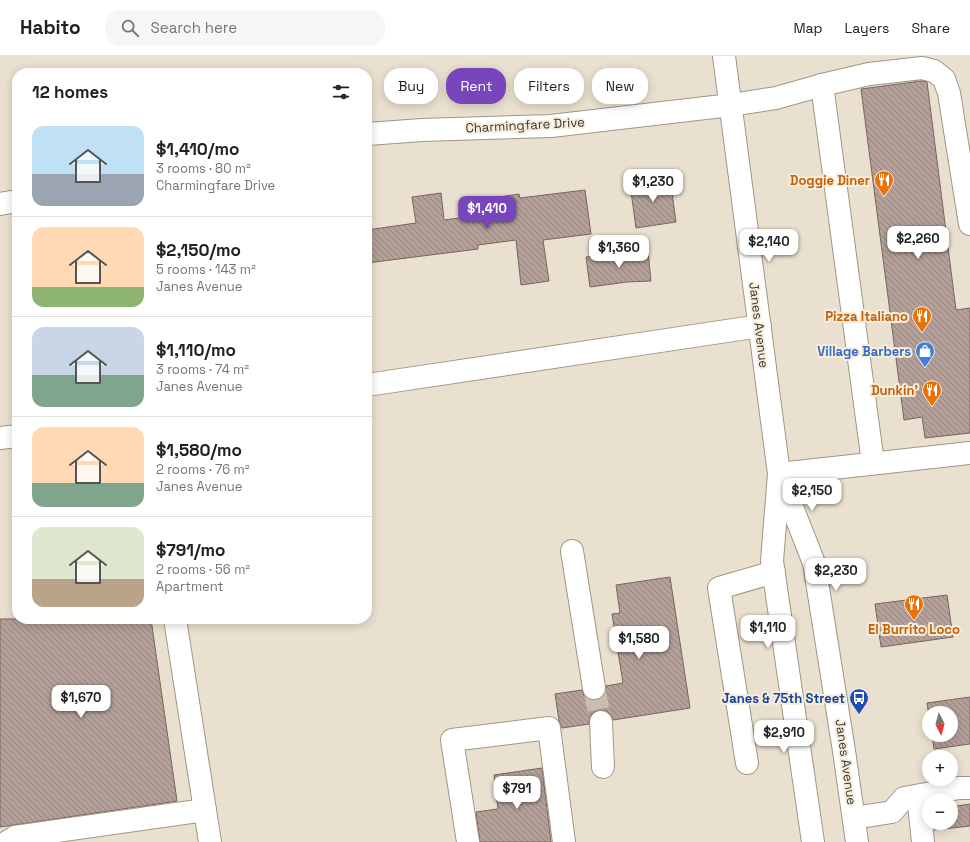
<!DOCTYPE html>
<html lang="en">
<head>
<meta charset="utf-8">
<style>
	:root { --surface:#fff; --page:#f6f6f6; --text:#202124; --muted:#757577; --line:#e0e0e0; --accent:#7845bd }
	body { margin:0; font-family:"Space Grotesk",sans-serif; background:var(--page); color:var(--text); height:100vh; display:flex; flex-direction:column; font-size:15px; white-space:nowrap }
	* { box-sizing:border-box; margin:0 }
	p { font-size:13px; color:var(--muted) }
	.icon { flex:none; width:22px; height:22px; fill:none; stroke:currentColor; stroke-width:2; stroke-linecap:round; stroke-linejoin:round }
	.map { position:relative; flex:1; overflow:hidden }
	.details { position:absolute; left:12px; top:12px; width:360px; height:556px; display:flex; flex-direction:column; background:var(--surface); border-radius:16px; box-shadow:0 2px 10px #0003 }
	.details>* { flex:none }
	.guide { position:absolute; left:384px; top:12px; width:380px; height:36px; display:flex; gap:8px }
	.needle { width:26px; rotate:174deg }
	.buttons { position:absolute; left:922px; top:650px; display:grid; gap:8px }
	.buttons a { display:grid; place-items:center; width:36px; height:36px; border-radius:50%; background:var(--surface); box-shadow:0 2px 10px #0003; font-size:20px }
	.price { position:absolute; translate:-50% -34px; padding:0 9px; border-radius:8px; background:#fff; color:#222; font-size:13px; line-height:26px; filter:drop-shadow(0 1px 2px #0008) }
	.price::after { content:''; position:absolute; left:50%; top:24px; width:12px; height:9px; margin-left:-6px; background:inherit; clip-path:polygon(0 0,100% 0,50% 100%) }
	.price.active { background:var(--accent); color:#fff }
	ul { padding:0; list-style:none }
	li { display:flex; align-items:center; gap:12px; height:100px; padding:0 20px }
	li+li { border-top:1px solid var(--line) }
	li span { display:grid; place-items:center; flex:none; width:112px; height:80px; border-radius:12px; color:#555 }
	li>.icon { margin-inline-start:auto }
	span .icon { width:48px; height:48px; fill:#fffc; stroke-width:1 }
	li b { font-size:17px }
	h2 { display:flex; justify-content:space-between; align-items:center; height:48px; padding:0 20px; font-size:17px }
	.tag { padding:0 14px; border-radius:16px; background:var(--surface); box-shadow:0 2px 10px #0003; font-size:14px; line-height:36px }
	.tag.active { background:var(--accent); color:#fff }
	header { display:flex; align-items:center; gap:24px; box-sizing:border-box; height:56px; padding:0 20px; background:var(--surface); border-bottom:1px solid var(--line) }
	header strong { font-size:19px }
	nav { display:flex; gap:22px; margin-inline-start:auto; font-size:14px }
	.search { width:280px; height:36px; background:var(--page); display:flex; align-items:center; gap:10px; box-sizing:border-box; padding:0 14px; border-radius:16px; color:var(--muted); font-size:15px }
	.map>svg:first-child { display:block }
	.building { fill:url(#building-back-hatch); stroke:#77655e }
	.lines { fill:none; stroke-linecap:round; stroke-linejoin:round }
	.minor-tunnel { stroke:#c7beb0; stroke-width:22; stroke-dasharray:22 11; stroke-linecap:butt }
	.minor-casing { stroke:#a09686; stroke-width:24 }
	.minor { stroke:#fff; stroke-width:22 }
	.labels { text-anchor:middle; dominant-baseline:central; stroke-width:4; stroke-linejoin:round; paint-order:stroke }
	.street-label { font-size:13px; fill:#3d3832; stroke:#f7eddc }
	.food-label { font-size:13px; font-weight:bold; fill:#c56008; stroke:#f7eddc; text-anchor:end }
	.shop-label { font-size:13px; font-weight:bold; fill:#366cbe; stroke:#f7eddc; text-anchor:end }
	.transit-label { font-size:13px; font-weight:bold; fill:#164399; stroke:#f7eddc; text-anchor:end }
</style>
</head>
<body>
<header>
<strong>Habito</strong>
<div class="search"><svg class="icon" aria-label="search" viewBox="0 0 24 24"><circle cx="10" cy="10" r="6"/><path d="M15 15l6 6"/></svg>Search here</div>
<nav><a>Map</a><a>Layers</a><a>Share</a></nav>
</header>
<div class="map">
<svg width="970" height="786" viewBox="0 0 970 786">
	<defs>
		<pattern id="building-back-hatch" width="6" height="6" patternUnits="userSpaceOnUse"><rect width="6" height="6" fill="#b4a099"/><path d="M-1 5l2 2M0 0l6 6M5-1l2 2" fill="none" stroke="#94837d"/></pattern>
	</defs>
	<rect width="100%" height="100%" fill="#eae0cf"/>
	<g class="building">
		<path d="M921,25L927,26L956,254L970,252V377L925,382L922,361L904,364L861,33Z"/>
		<path d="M670,122L676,166L636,172L630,128Z"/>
		<path d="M585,134L591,178L543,184L549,225L521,229L516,184L478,189V193L367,207V174L416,167L412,141L441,137L444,164L482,159L480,144L519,138L520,142Z"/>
		<path d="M648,195L651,225L627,226L590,231L586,201Z"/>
		<path d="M670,521L690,652L613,664L611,659L607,655L600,654L594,656L590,660L589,668L562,672L559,664L555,638L582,634L584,640L589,643L596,644L602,641L605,637L606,630L623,627L612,558L620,557L616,529Z"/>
		<path d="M947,539L953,581L881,591L875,548Z"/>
		<path d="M0,563H151L177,745L0,771Z"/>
		<path d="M970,641V688L934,693L932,679H951V657H929V660L927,647Z"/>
		<path d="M542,712L551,786H480L476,756L498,753L494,719Z"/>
		<path d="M970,748V770L934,774V767H951V751Z"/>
	</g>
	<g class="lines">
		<path class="minor-tunnel" d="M594,632L601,666"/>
		<defs>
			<g id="minor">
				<path d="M724,0L779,418L772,505L813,786"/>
				<path d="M822,29L873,407"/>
				<path d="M367,78L422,74L551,70L731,49L776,42L822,29L869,18L922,12L934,15L944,23L949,37L970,168"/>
				<path d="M0,148L17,145"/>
				<path d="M367,329L760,270"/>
				<path d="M0,382L17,380"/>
				<path d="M779,418L970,397"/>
				<path d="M781,423L814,507L844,695L857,786"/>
				<path d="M572,495L594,632"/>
				<path d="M175,563L210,786"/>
				<path d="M601,666L603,711"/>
				<path d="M747,707L719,532L774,516"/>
				<path d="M918,740L923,786"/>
				<path d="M854,762L892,756L904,742L959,732H970"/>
				<path d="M7,786L15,781L205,754"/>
				<path d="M468,786L452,684L549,672L564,786"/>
			</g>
		</defs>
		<use href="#minor" class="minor-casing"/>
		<use href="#minor" class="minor"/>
	</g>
	<defs>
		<symbol id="restaurant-pin" viewBox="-11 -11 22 30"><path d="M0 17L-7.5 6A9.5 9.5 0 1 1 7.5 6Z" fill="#e8710a" stroke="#f7eddc"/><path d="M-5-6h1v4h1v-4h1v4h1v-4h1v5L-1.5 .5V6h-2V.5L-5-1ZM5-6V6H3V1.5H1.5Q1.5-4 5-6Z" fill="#fff"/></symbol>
		<symbol id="shop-pin" viewBox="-11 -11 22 30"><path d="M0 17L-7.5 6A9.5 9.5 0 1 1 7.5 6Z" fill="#3f7fe0" stroke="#f7eddc"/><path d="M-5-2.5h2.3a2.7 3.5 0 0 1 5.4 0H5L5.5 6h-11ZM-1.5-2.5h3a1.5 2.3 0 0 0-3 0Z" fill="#fff"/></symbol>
		<symbol id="bus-pin" viewBox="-11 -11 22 30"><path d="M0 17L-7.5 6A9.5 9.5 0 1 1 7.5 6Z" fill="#1a4fb4" stroke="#f7eddc"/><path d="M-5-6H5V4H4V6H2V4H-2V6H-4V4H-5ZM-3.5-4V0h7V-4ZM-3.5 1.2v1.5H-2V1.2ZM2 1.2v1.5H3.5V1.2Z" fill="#fff"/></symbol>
	</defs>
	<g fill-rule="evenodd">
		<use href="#restaurant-pin" x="873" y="113" width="22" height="30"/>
		<use href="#restaurant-pin" x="911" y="249" width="22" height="30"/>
		<use href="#shop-pin" x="914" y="284" width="22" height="30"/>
		<use href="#restaurant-pin" x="921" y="323" width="22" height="30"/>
		<use href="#restaurant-pin" x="903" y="537" width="22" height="30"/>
		<use href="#bus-pin" x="848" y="631" width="22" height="30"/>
	</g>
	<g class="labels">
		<g class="street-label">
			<text transform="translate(525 69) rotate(-3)">Charmingfare Drive</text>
			<text transform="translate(759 269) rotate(83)">Janes Avenue</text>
			<text transform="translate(846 706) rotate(82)">Janes Avenue</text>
		</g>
		<g class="food-label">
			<text x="870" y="124">Doggie Diner</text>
			<text x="908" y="260">Pizza Italiano</text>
			<text x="918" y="334">Dunkin'</text>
			<text x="914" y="573" text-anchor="middle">El Burrito Loco</text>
		</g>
		<g class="shop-label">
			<text x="911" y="295">Village Barbers</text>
		</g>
		<g class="transit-label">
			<text x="845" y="642">Janes &amp; 75th Street</text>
		</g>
	</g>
</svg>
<div class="buttons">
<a><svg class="needle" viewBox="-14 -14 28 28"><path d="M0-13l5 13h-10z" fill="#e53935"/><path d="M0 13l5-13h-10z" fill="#757577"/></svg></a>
<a>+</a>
<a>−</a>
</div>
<b class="price" style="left:653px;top:147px">$1,230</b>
<b class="price active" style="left:487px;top:174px">$1,410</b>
<b class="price" style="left:918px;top:204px">$2,260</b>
<b class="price" style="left:769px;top:207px">$2,140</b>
<b class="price" style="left:619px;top:213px">$1,360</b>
<b class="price" style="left:812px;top:456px">$2,150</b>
<b class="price" style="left:836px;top:536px">$2,230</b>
<b class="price" style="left:768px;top:593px">$1,110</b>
<b class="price" style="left:639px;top:604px">$1,580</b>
<b class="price" style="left:81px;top:663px">$1,670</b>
<b class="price" style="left:784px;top:698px">$2,910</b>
<b class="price" style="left:517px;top:754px">$791</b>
<div class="guide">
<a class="tag">Buy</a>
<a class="tag active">Rent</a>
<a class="tag">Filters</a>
<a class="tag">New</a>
</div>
<section class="details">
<h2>12 homes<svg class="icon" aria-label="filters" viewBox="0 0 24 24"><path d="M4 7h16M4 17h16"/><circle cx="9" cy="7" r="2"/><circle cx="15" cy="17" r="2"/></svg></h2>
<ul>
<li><span style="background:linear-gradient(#bfe0f5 60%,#9aa5b1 0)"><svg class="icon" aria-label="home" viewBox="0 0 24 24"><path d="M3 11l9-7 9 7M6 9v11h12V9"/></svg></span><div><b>$1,410/mo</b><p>3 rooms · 80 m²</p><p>Charmingfare Drive</p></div></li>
<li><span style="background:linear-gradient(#ffd9b3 75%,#8fb573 0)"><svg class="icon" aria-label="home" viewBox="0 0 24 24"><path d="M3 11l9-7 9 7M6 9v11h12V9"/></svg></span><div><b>$2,150/mo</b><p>5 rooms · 143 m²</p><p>Janes Avenue</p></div></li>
<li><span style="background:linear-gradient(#c9d6e8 60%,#7fa58c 0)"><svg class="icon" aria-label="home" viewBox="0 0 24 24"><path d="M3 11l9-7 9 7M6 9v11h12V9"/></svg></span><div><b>$1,110/mo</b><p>3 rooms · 74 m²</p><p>Janes Avenue</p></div></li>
<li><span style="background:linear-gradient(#ffd9b3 70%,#7fa58c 0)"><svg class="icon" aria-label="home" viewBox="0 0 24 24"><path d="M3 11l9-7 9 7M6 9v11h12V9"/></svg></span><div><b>$1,580/mo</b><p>2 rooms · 76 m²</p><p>Janes Avenue</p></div></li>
<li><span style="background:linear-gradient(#dfe7d0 65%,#b9a48a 0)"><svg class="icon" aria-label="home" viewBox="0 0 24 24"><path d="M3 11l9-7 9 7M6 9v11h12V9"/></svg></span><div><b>$791/mo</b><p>2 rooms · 56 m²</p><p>Apartment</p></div></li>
</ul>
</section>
</div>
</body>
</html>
